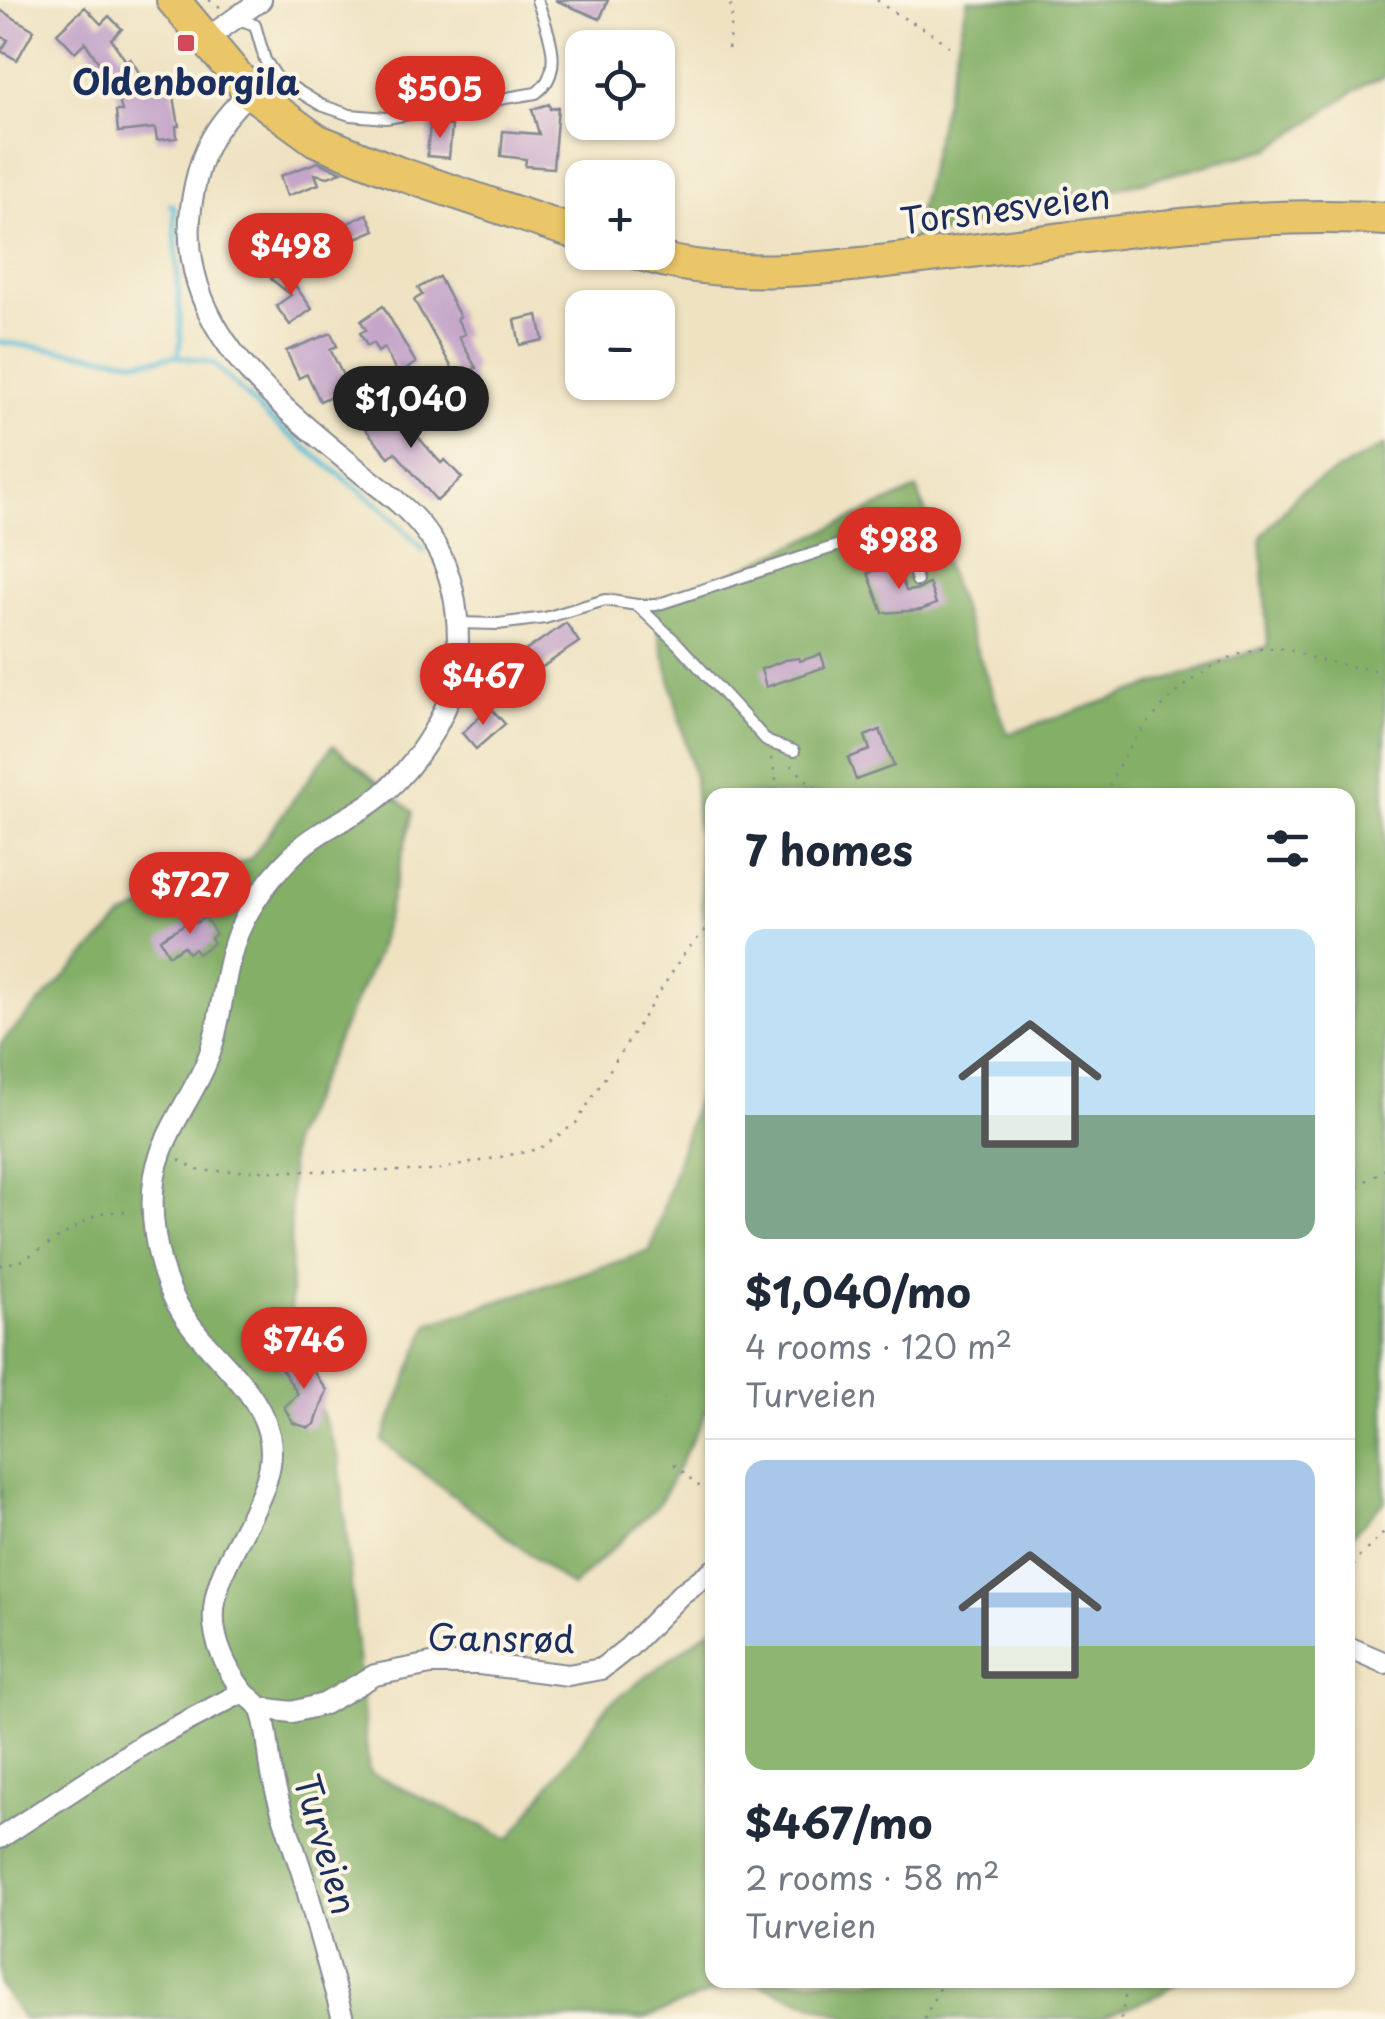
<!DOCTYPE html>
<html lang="en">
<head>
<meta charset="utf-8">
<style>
	:root { --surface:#fff; --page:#f6f6f7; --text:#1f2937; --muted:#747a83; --line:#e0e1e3; --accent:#d93025 }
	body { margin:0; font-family:"Playpen Sans",sans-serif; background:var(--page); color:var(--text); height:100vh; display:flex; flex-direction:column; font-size:38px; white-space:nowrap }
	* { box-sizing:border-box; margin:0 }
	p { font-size:32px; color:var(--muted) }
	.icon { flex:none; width:55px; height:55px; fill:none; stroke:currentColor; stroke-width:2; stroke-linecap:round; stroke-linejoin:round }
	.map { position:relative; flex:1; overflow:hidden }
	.panel { position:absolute; left:705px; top:788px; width:650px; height:1200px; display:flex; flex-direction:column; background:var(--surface); border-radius:20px; box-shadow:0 2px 8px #0004 }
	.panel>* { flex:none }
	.buttons { position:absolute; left:565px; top:30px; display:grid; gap:20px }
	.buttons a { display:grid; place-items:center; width:110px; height:110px; border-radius:20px; background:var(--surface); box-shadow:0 2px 8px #0004; font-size:50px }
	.price { position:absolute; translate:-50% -85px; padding:0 22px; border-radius:35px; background:var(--accent); color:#fff; font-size:32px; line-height:65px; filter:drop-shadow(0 2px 5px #0008) }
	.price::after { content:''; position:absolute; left:50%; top:60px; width:30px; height:22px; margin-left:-15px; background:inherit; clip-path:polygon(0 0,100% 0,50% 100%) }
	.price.on { background:#222; color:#fff }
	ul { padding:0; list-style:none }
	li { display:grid; align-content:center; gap:20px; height:530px; padding:0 40px }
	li+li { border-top:2px solid var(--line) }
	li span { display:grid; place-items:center; height:310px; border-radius:20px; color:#555 }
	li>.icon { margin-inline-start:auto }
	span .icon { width:180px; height:180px; fill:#fffc; stroke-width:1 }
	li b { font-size:42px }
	h2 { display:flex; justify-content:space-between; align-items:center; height:120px; padding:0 40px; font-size:42px }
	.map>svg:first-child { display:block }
	.forest { fill:#83af66; stroke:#4f6f62; stroke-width:2.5 }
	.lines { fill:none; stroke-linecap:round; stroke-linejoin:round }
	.stream { stroke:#58bcd6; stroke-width:5 }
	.building { fill:#c4a5c9 }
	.service-casing { stroke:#848890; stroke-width:14 }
	.minor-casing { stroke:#848890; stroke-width:24 }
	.primary-casing { stroke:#848890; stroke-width:36 }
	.path { stroke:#848890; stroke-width:2.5; stroke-dasharray:2.5 8; stroke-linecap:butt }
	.service { stroke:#fff; stroke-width:10 }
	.minor { stroke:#fff; stroke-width:20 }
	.primary { stroke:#eac669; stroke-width:32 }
	.poi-dot { fill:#d1495b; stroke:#fcf5e5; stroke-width:4 }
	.labels { text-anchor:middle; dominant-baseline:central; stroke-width:8; stroke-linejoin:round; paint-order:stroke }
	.poi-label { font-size:35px; font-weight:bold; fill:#1b2f5e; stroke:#fcf5e5 }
	.street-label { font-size:35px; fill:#1b2f5e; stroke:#fcf5e5 }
</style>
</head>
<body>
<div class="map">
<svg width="1385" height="2019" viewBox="0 0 1385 2019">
	<rect width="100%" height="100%" fill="#fcf5e5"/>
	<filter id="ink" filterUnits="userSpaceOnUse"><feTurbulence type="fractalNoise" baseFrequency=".01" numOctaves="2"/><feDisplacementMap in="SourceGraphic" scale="20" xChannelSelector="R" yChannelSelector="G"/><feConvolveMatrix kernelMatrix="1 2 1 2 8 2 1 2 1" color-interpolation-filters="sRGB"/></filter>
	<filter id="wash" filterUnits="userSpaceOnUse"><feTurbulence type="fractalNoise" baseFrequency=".0048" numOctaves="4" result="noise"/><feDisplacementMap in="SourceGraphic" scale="40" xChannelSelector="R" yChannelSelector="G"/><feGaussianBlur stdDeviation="2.25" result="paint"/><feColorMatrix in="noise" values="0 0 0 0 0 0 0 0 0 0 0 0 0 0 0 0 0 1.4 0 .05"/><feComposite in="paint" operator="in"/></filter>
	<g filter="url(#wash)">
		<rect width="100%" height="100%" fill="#eee2c1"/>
		<g class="forest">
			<path d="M968,0H1385V77L1365,84L1270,149L912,241Z"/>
			<path d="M1385,445V1501L1348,1539V795H712V1036L694,777L653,609L917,489L1008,734L1268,646L1261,537L1300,491Z"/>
			<path d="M333,745L413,812L377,954L290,1143L291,1332L339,1458L369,1773L510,1839L608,1705L712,1628V1980H746L642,2019H23L0,1986V1044L123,917L251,858Z"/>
			<path d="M712,1048V1401L659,1504L572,1587L382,1441L429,1324L650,1251Z"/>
			<path d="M748,1980H1180L1161,1994L1098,2019H851Z"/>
		</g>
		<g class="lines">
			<g class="stream">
				<path d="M170,205L174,206L181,339L178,356"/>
				<path d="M0,342L140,361L178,356L213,363L270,420L381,507L424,550"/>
			</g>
		</g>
		<g id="blocks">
			<g class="building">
				<path d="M555,0H608L600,19Z"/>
				<path d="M85,7L101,24L109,16L122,29L111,39L126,61L130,58L145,82L171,78L179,126H176L177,138L157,140L155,128L118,132L116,111H122L116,89L85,42L75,52L57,33Z"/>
				<path d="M0,10L34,30L17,60L1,51L8,40L0,36Z"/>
				<path d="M549,104L550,109L558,107L553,168L525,166L526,159L501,156L503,131L539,134L532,109Z"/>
				<path d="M430,124L452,126L449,158L427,156Z"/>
				<path d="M318,162L342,172L328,177L315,174L319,184L287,196L280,176Z"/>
				<path d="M367,214L375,230L347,242L340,227Z"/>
				<path d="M281,266L294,277L292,281L312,309L290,325L276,306L291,295L271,279Z"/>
				<path d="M439,277L460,317L457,319L465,334L459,337L476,368L472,370L477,425L452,427L449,387L462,386L414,300L422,295L418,288Z"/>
				<path d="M383,306L416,363L398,374L384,348L378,352L373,343L367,346L360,333L366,330L361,321Z"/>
				<path d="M538,315L543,340L520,345L515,320Z"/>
				<path d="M331,333L337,346L330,349L349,388L320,401L307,374L299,378L286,351Z"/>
				<path d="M388,403L441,463L445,460L462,478L437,501L395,452L389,457L362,425Z"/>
				<path d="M896,563L906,591L920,589L929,583L936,604L921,610L883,613L868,573Z"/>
				<path d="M566,623L579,642L538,670L525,651Z"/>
				<path d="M821,654L825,667L766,687L761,669L785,660L799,658L800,661Z"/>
				<path d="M490,707L505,724L476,749L462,733Z"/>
				<path d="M880,730L894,766L856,780L848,758L870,750L865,736Z"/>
				<path d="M205,917L216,934L211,938L214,943L198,954L194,949L188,953L184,946L169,955L160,939L193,919L196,923Z"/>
				<path d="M299,1352L327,1390L315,1424L309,1428L293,1423L284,1407L298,1394L279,1365Z"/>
			</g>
		</g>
	</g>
	<g filter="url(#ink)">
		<use href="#blocks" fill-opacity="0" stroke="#848890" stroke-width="2.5"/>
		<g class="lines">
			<defs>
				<g id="service">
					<path d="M238,19L255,25L265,60L277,78L321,105L350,115L386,118L536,93C567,71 547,28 537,0"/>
					<path d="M638,605H656L873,534C904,533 910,554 917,581"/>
					<path d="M458,623L498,624L545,618L605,600L637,605L676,642L768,742L794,751"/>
				</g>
				<g id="minor">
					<path d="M206,39L261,0"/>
					<path d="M250,92C212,127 198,156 191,208C176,331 280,405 364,475C391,496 417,515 435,545C456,580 460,625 457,664C453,709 420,759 388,789C362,815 322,826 296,852C272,875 251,903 238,933C223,972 223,1014 210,1053C198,1088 173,1118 161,1153C143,1200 156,1273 183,1314C208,1354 255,1384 268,1431C288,1497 202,1561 215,1631C218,1651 230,1675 243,1691C247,1697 255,1700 259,1707C269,1723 268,1763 274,1783C282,1816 294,1847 304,1879C317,1926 330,1972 343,2019"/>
					<path d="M1348,1647L1385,1663"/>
					<path d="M260,1708L292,1712L324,1704L375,1675L431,1664H479L568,1675L601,1669L629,1647L681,1594L712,1571"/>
					<path d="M0,1838L145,1743L243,1692"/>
				</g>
				<g id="primary">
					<path d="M173,0L250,92L316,140L398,173L582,235"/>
					<path d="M635,252C729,284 834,267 930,256C1076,239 1239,209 1385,219"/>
				</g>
			</defs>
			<use href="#service" class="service-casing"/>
			<use href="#minor" class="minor-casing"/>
			<use href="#primary" class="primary-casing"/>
			<g class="path">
				<path d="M209,0L220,7"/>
				<path d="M877,0C900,21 933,27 953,51"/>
				<path d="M728,49L732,19L730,0"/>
				<path d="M771,758L776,778L775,795"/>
				<path d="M791,765L822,795"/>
				<path d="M1105,795C1129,731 1204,645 1279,648C1291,649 1304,656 1316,659C1339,665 1362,668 1385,672"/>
				<path d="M179,1160L200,1171H432L539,1149L576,1123L685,952L712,923"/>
				<path d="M1348,1192L1385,1169"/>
				<path d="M0,1265L21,1261L99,1213L132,1211"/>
				<path d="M674,1464L700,1487L712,1483"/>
				<path d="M1348,1575L1358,1558L1385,1532"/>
				<path d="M924,2019L943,1980"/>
				<path d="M1121,2019L1128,1980"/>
			</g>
			<use href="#service" class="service"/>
			<use href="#minor" class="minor"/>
			<use href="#primary" class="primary"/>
		</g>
	</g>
	<rect class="poi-dot" x="176" y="33" width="20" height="20" rx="5"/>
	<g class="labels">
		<g class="poi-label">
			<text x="186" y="80">Oldenborgila</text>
		</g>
		<g class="street-label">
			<text transform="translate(1005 207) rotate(-7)">Torsnesveien</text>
			<text transform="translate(501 1637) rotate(1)">Gansrød</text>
			<text transform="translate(327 1844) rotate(74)">Turveien</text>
		</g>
	</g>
</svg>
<div class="buttons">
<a><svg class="icon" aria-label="locate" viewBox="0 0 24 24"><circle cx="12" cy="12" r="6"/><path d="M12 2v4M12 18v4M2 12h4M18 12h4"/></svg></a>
<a>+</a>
<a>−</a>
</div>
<b class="price" style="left:440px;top:141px">$505</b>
<b class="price" style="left:291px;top:298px">$498</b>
<b class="price on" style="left:411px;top:451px">$1,040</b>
<b class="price" style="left:899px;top:592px">$988</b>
<b class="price" style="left:483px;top:728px">$467</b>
<b class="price" style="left:190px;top:937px">$727</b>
<b class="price" style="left:304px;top:1392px">$746</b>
<section class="panel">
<h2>7 homes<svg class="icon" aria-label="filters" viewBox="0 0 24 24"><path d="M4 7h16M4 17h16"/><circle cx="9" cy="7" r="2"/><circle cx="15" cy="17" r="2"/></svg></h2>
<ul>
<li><span style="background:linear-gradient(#bfe0f5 60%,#7fa58c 0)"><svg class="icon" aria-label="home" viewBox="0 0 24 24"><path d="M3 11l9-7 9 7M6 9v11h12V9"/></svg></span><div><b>$1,040/mo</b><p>4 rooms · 120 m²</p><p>Turveien</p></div></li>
<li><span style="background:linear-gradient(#a9c7e8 60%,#8fb573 0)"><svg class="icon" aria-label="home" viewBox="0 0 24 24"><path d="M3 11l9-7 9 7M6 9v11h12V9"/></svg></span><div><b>$467/mo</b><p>2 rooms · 58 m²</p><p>Turveien</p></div></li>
</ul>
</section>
</div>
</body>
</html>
